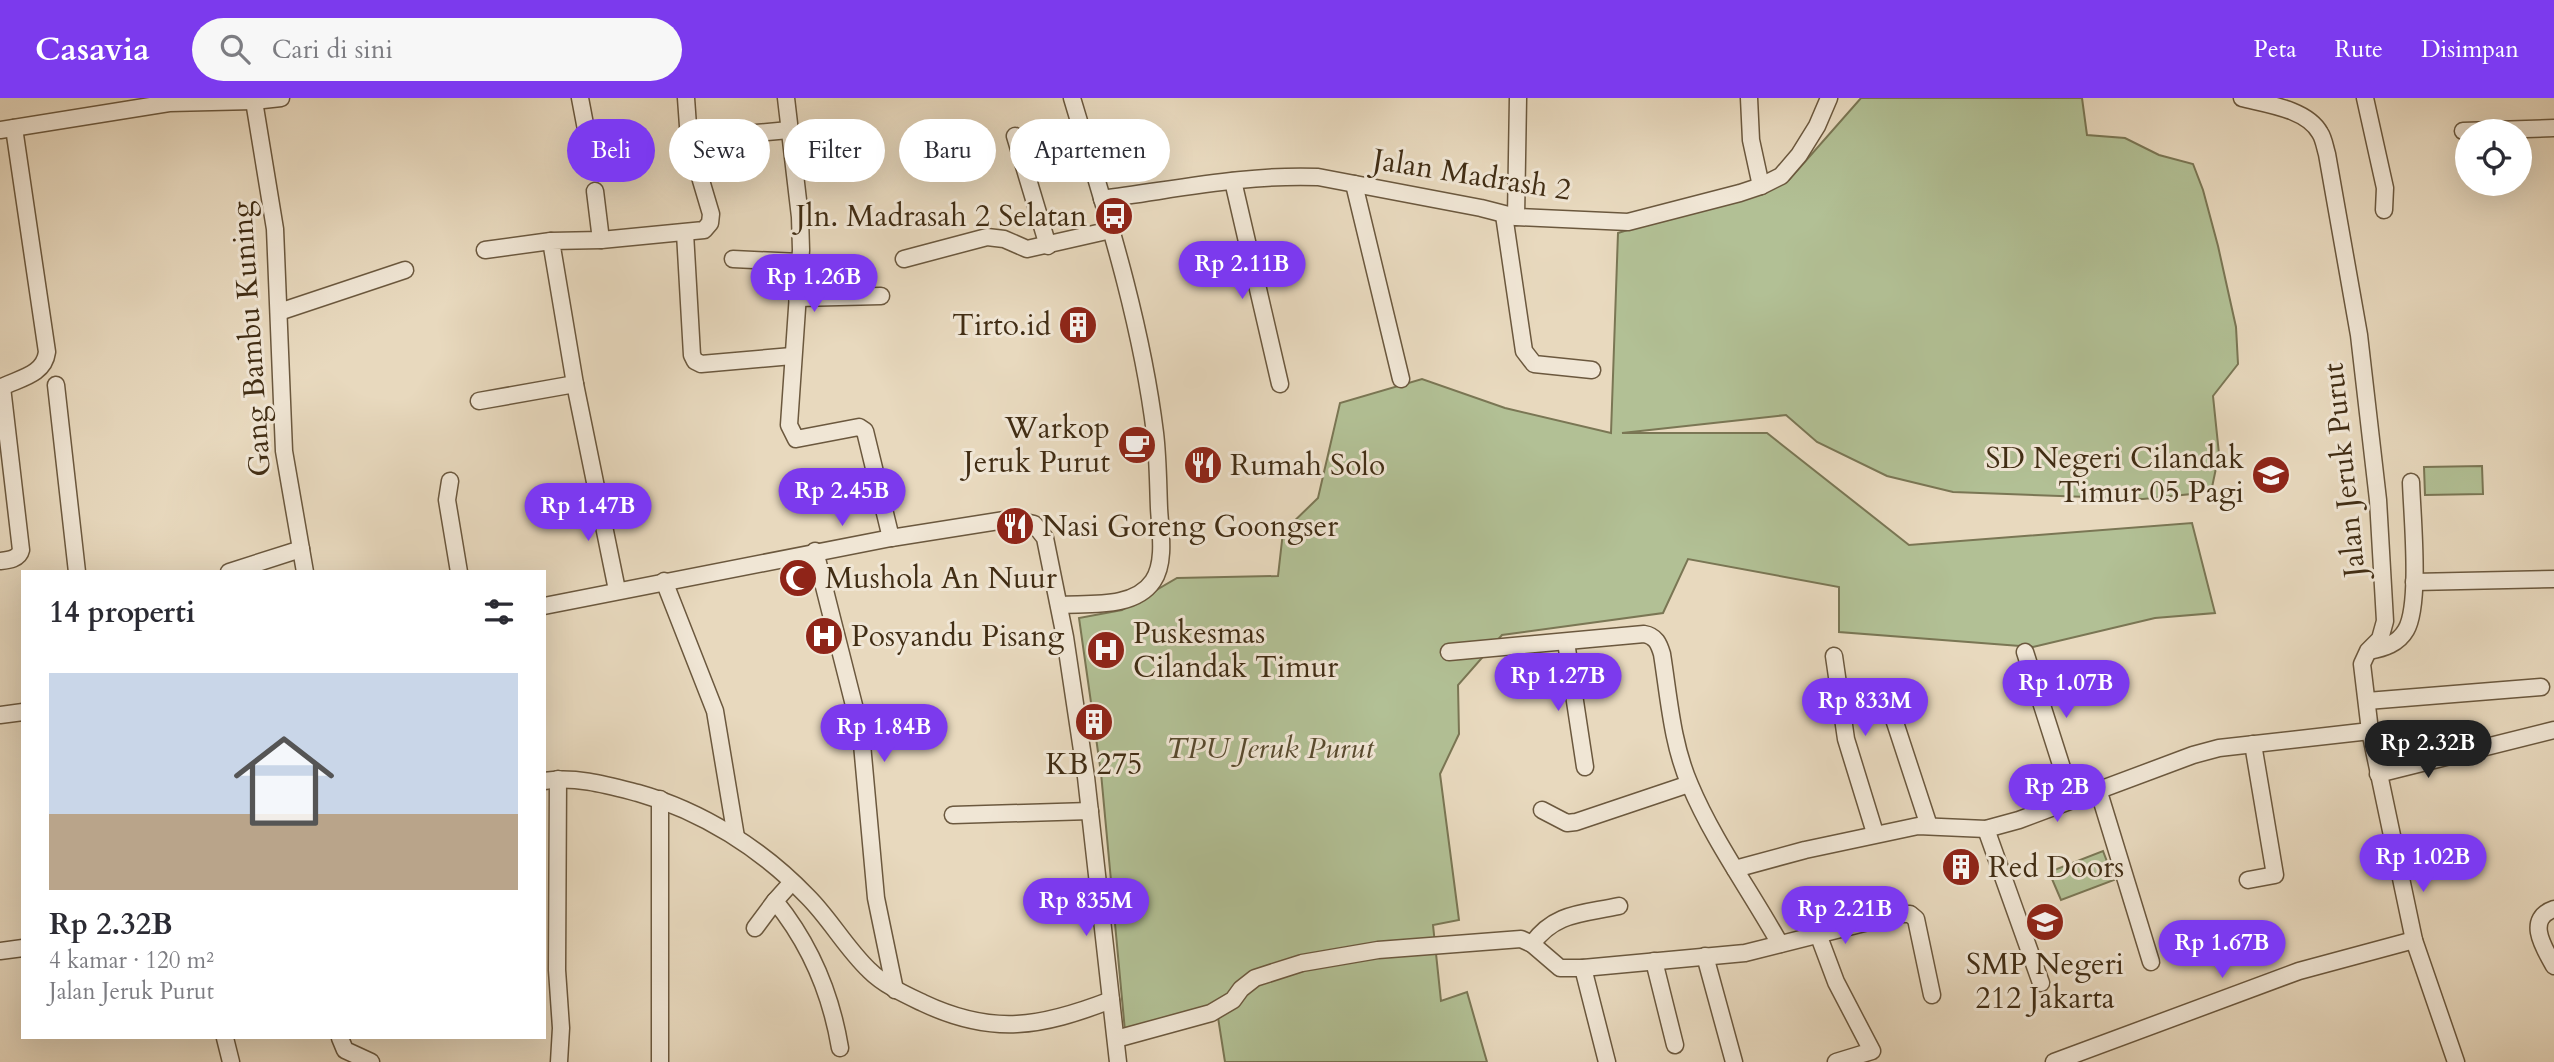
<!DOCTYPE html>
<html lang="id">
<head>
<meta charset="utf-8">
<style>
	:root { --surface:#fff; --page:#f7f7f7; --text:#2b2b33; --muted:#7c7c81; --line:#e1e1e2; --accent:#7c3aed }
	body { margin:0; font-family:Cardo,serif; background:var(--page); color:var(--text); height:100vh; display:flex; flex-direction:column; font-size:26px; white-space:nowrap }
	* { box-sizing:border-box; margin:0 }
	p { font-size:23px; color:var(--muted) }
	.icon { flex:none; width:38px; height:38px; fill:none; stroke:currentColor; stroke-width:2; stroke-linecap:round; stroke-linejoin:round }
	.map { position:relative; flex:1; overflow:hidden }
	.sheet { position:absolute; left:21px; top:472px; width:525px; height:469px; display:flex; flex-direction:column; background:var(--surface); border-radius:0px; box-shadow:0 7px 28px #0002 }
	.sheet>* { flex:none }
	.hud { position:absolute; left:567px; top:21px; width:665px; height:63px; display:flex; gap:14px }
	.buttons { position:absolute; left:2455px; top:21px; display:grid; gap:14px }
	.buttons a { display:grid; place-items:center; width:77px; height:77px; border-radius:50%; background:var(--surface); box-shadow:0 7px 28px #0002; font-size:35px }
	.price { position:absolute; translate:-50% -60px; padding:0 16px; border-radius:24px; background:var(--accent); color:#fff; font-size:23px; line-height:46px; filter:drop-shadow(0 2px 4px #0008) }
	.price::after { content:''; position:absolute; left:50%; top:42px; width:21px; height:16px; margin-left:-10px; background:inherit; clip-path:polygon(0 0,100% 0,50% 100%) }
	.price.selected { background:#222; color:#fff }
	ul { padding:0; list-style:none }
	li { display:grid; align-content:center; gap:14px; height:371px; padding:0 28px }
	li+li { border-top:2px solid var(--line) }
	li span { display:grid; place-items:center; height:217px; border-radius:0px; color:#555 }
	li>.icon { margin-inline-start:auto }
	span .icon { width:126px; height:126px; fill:#fffc; stroke-width:1 }
	li b { font-size:30px }
	h2 { display:flex; justify-content:space-between; align-items:center; height:84px; padding:0 28px; font-size:30px }
	.chip { padding:0 24px; border-radius:32px; background:var(--surface); box-shadow:0 7px 28px #0002; font-size:24px; line-height:63px }
	.chip.selected { background:var(--accent); color:#fff }
	header { display:flex; align-items:center; gap:42px; box-sizing:border-box; height:98px; padding:0 35px; background:var(--accent); color:#fff }
	header strong { font-size:33px }
	nav { display:flex; gap:38px; margin-inline-start:auto; font-size:24px }
	.search { width:490px; height:63px; background:var(--page); display:flex; align-items:center; gap:18px; box-sizing:border-box; padding:0 24px; border-radius:38px; color:var(--muted); font-size:26px }
	.map>svg:first-child { display:block }
	.green { fill:#b2c095; stroke:#7a7654; stroke-width:2 }
	.lines { fill:none; stroke-linecap:round; stroke-linejoin:round }
	.minor-casing { stroke:#6b583e; stroke-width:19 }
	.minor { stroke:#f0e6d5; stroke-width:16 }
	.labels { text-anchor:middle; dominant-baseline:central; stroke-width:6; stroke-linejoin:round; paint-order:stroke }
	.street-label { font-size:30px; fill:#412d14; stroke:#f0e6d5 }
	.poi-label { font-size:30px; fill:#412d14; stroke:#f0e6d5; text-anchor:start }
	.park-label { font-size:30px; font-style:italic; fill:#584a2e; stroke:#f0e6d5 }
</style>
</head>
<body>
<header>
<strong>Casavia</strong>
<div class="search"><svg class="icon" aria-label="search" viewBox="0 0 24 24"><circle cx="10" cy="10" r="6"/><path d="M15 15l6 6"/></svg>Cari di sini</div>
<nav><a>Peta</a><a>Rute</a><a>Disimpan</a></nav>
</header>
<div class="map">
<svg width="2554" height="964" viewBox="0 0 2554 964">
	<rect width="100%" height="100%" fill="#e8d9be"/>
	<filter id="stains"><feTurbulence type="fractalNoise" baseFrequency=".00286" numOctaves="4"/><feColorMatrix values="0 0 0 0 .2 0 0 0 0 .09 0 0 0 0 .02 0 0 0 .5 -.17"/></filter>
	<radialGradient id="worn" r=".72"><stop offset=".6" stop-color="#630" stop-opacity="0"/><stop offset="1" stop-color="#630" stop-opacity=".3"/></radialGradient>
	<g class="green">
		<path d="M1861,0H2082L2087,37L2125,40L2159,57L2193,66L2203,92L2218,148L2236,229L2238,266L2213,298L2219,356L2211,394L2143,401L1953,394L1887,378L1817,344L1786,317L1622,335H1767L1909,447L2192,425L2215,515L2155,520L2033,549L1839,534V489L1688,461L1663,515L1502,537L1458,587L1459,636L1440,676L1459,822L1433,827L1441,903L1467,894L1487,964H1225L1217,913L1126,944L1101,675L1079,520L1122,512L1177,480L1278,478L1283,434L1318,400L1340,305L1422,281L1505,310L1611,335L1618,135L1789,82Z"/>
		<path d="M2482,368L2483,396L2425,397L2424,369Z"/>
		<path d="M2103,753L2114,782L2061,802L2049,774Z"/>
	</g>
	<g class="lines">
		<defs>
			<g id="minor">
				<path d="M580,0L592,63"/>
				<path d="M786,0L800,119L801,152L789,327L796,341L859,329L865,333L891,440"/>
				<path d="M1749,0L1751,42L1761,88"/>
				<path d="M2242,0C2266,6 2307,11 2320,35C2324,41 2325,50 2327,56L2359,237L2378,402L2385,523L2380,541L2368,553L2362,566L2370,633L2414,842L2456,964"/>
				<path d="M2365,0L2385,90L2384,112"/>
				<path d="M254,3L275,131L284,353L305,474"/>
				<path d="M0,32L169,5L254,3L281,0"/>
				<path d="M2463,33L2554,30"/>
				<path d="M722,38L789,32"/>
				<path d="M1015,38L1048,148"/>
				<path d="M1233,83L1280,286"/>
				<path d="M1354,86L1401,281"/>
				<path d="M595,93L601,142"/>
				<path d="M1102,101C1173,92 1247,76 1318,79L1481,110L1516,119L1628,124L1740,95L1761,88L1781,78L1799,57L1817,28L1829,0"/>
				<path d="M1504,117L1524,253L1534,266L1592,272"/>
				<path d="M1516,119L1518,0"/>
				<path d="M685,135L692,257L695,263L701,266L792,258"/>
				<path d="M485,152L551,143"/>
				<path d="M733,161L800,164"/>
				<path d="M904,161L987,139L1004,141L1027,151L1111,132"/>
				<path d="M797,200L881,198"/>
				<path d="M279,214L405,172"/>
				<path d="M56,287L77,474"/>
				<path d="M479,303L575,286"/>
				<path d="M450,383L447,402L459,474"/>
				<path d="M815,453L861,635L876,800L895,892"/>
				<path d="M0,463C9,462 19,461 21,452L2,289C20,280 44,277 47,254L14,30"/>
				<path d="M229,474L301,451"/>
				<path d="M664,483L715,613L736,739"/>
				<path d="M2414,484L2554,481"/>
				<path d="M617,492L575,286L551,143L601,142L704,132L710,125L711,116L689,42L686,0"/>
				<path d="M1059,507C1089,505 1134,511 1153,483C1166,464 1160,431 1159,410C1158,385 1158,360 1155,335C1141,221 1105,110 1072,0"/>
				<path d="M544,508L891,440L1011,421L1034,426L1045,440L1065,539L1086,679L1118,964"/>
				<path d="M1566,544L1585,669"/>
				<path d="M2369,553C2384,550 2398,546 2406,532C2421,506 2412,417 2411,384"/>
				<path d="M1449,554L1644,536C1656,538 1659,546 1662,556C1669,600 1672,646 1690,687C1713,742 1751,794 1780,846"/>
				<path d="M2025,554L2072,701"/>
				<path d="M1834,558L1846,641L1875,735"/>
				<path d="M1887,600L1929,728"/>
				<path d="M2367,603L2541,589"/>
				<path d="M0,617L23,614"/>
				<path d="M2378,676L2554,632"/>
				<path d="M558,681L557,872L561,930L559,964"/>
				<path d="M544,683C576,678 607,687 638,695C702,713 762,751 808,799C830,821 846,850 869,872C884,887 904,896 923,905C993,938 1041,929 1111,902"/>
				<path d="M2098,691L2151,864"/>
				<path d="M1542,712L1567,725L1576,724L1689,686"/>
				<path d="M953,717L1090,713"/>
				<path d="M1986,731L2041,885"/>
				<path d="M1735,771L1805,752L1918,728L1986,731L2019,722L2193,657L2219,650L2370,633"/>
				<path d="M2248,782L2275,777L2253,646"/>
				<path d="M792,784L775,803C810,846 831,896 840,950"/>
				<path d="M2554,811C2525,821 2544,850 2554,868"/>
				<path d="M755,830L775,803"/>
				<path d="M1818,836L1836,884L1872,953L1836,964"/>
				<path d="M1532,846C1555,814 1583,816 1619,808"/>
				<path d="M0,853L23,850"/>
				<path d="M1705,858L1734,964"/>
				<path d="M1654,863L1675,947"/>
				<path d="M1583,870L1607,964"/>
				<path d="M225,940L231,964"/>
				<path d="M340,940L345,952L371,964"/>
				<path d="M1116,941L1211,915L1233,902L1241,891L1255,880L1302,865L1378,852L1521,841L1532,846L1560,870H1583L1745,855L1900,816H1910L1916,821L1932,897"/>
				<path d="M660,964V701"/>
				<path d="M2054,964L2299,873L2414,842"/>
			</g>
		</defs>
		<use href="#minor" class="minor-casing"/>
		<use href="#minor" class="minor"/>
	</g>
	<defs>
		<symbol id="bus-disc" viewBox="-11 -11 22 22"><circle r="9.5" fill="#8f2418" stroke="#f0e6d5"/><path d="M-5-6H5V4H4V6H2V4H-2V6H-4V4H-5ZM-3.5-4V0h7V-4ZM-3.5 1.2v1.5H-2V1.2ZM2 1.2v1.5H3.5V1.2Z" fill="#fff"/></symbol>
		<symbol id="building-disc" viewBox="-11 -11 22 22"><circle r="9.5" fill="#8f2418" stroke="#f0e6d5"/><path d="M-4-6H4V6H1V3H-1V6H-4ZM-2.5-4.3h1.7v1.8h-1.7ZM.8-4.3h1.7v1.8H.8ZM-2.5-1h1.7V.8h-1.7ZM.8-1h1.7V.8H.8Z" fill="#fff"/></symbol>
		<symbol id="cafe-disc" viewBox="-11 -11 22 22"><circle r="9.5" fill="#8f2418" stroke="#f0e6d5"/><path d="M-5.5-4.5H6V0H3Q3 3.5 0 3.5H-2.5Q-5.5 3.5-5.5 0ZM3-3.2v2h1.7v-2ZM-6 4.5H4V6H-6Z" fill="#fff"/></symbol>
		<symbol id="restaurant-disc" viewBox="-11 -11 22 22"><circle r="9.5" fill="#8f2418" stroke="#f0e6d5"/><path d="M-5-6h1v4h1v-4h1v4h1v-4h1v5L-1.5 .5V6h-2V.5L-5-1ZM5-6V6H3V1.5H1.5Q1.5-4 5-6Z" fill="#fff"/></symbol>
		<symbol id="school-disc" viewBox="-11 -11 22 22"><circle r="9.5" fill="#8f2418" stroke="#f0e6d5"/><path d="M0-5L7-2L0 1L-7-2ZM-4 1L0 2.5L4 1V4Q0 6-4 4Z" fill="#fff"/></symbol>
		<symbol id="mosque-disc" viewBox="-11 -11 22 22"><circle r="9.5" fill="#8f2418" stroke="#f0e6d5"/><path d="M3.5-4.9A6 6 0 1 0 3.5 4.9A5 5 0 1 1 3.5-4.9Z" fill="#fff"/></symbol>
		<symbol id="hospital-disc" viewBox="-11 -11 22 22"><circle r="9.5" fill="#8f2418" stroke="#f0e6d5"/><path d="M-5-5h3v3.5h4V-5h3V5h-3V1.5h-4V5h-3Z" fill="#fff"/></symbol>
	</defs>
	<g fill-rule="evenodd">
		<use href="#bus-disc" x="1092" y="96" width="44" height="44"/>
		<use href="#building-disc" x="1056" y="205" width="44" height="44"/>
		<use href="#cafe-disc" x="1115" y="325" width="44" height="44"/>
		<use href="#restaurant-disc" x="1181" y="345" width="44" height="44"/>
		<use href="#school-disc" x="2249" y="355" width="44" height="44"/>
		<use href="#restaurant-disc" x="993" y="406" width="44" height="44"/>
		<use href="#mosque-disc" x="776" y="458" width="44" height="44"/>
		<use href="#hospital-disc" x="802" y="516" width="44" height="44"/>
		<use href="#hospital-disc" x="1084" y="530" width="44" height="44"/>
		<use href="#building-disc" x="1072" y="602" width="44" height="44"/>
		<use href="#building-disc" x="1939" y="747" width="44" height="44"/>
		<use href="#school-disc" x="2023" y="802" width="44" height="44"/>
	</g>
	<g class="labels">
		<g class="street-label">
			<text transform="translate(1472 77) rotate(9)">Jalan Madrash 2</text>
			<text transform="translate(251 241) rotate(-94)">Gang Bambu Kuning</text>
			<text transform="translate(2344 372) rotate(-96)">Jalan Jeruk Purut</text>
		</g>
		<g class="poi-label">
			<text x="1087" y="118" text-anchor="end">Jln. Madrasah 2 Selatan</text>
			<text x="1051" y="227" text-anchor="end">Tirto.id</text>
			<text x="1110" y="330" text-anchor="end">Warkop<tspan x="1110" dy="34">Jeruk Purut</tspan></text>
			<text x="2244" y="360" text-anchor="end">SD Negeri Cilandak<tspan x="2244" dy="34">Timur 05 Pagi</tspan></text>
			<text x="1230" y="367">Rumah Solo</text>
			<text x="1042" y="428">Nasi Goreng Goongser</text>
			<text x="825" y="480">Mushola An Nuur</text>
			<text x="1133" y="535">Puskesmas<tspan x="1133" dy="34">Cilandak Timur</tspan></text>
			<text x="851" y="538">Posyandu Pisang</text>
			<text x="1094" y="666" text-anchor="middle">KB 275</text>
			<text x="1988" y="769">Red Doors</text>
			<text x="2045" y="866" text-anchor="middle">SMP Negeri<tspan x="2045" dy="34">212 Jakarta</tspan></text>
		</g>
		<g class="park-label">
			<text x="1270" y="650">TPU Jeruk Purut</text>
		</g>
	</g>
	<rect width="100%" height="100%" filter="url(#stains)"/>
	<rect width="100%" height="100%" fill="url(#worn)"/>
</svg>
<div class="buttons">
<a><svg class="icon" aria-label="locate" viewBox="0 0 24 24"><circle cx="12" cy="12" r="6"/><path d="M12 2v4M12 18v4M2 12h4M18 12h4"/></svg></a>
</div>
<b class="price" style="left:1242px;top:203px">Rp 2.11B</b>
<b class="price" style="left:814px;top:216px">Rp 1.26B</b>
<b class="price" style="left:842px;top:430px">Rp 2.45B</b>
<b class="price" style="left:588px;top:445px">Rp 1.47B</b>
<b class="price" style="left:1558px;top:615px">Rp 1.27B</b>
<b class="price" style="left:2066px;top:622px">Rp 1.07B</b>
<b class="price" style="left:1865px;top:640px">Rp 833M</b>
<b class="price" style="left:884px;top:666px">Rp 1.84B</b>
<b class="price selected" style="left:2428px;top:682px">Rp 2.32B</b>
<b class="price" style="left:2057px;top:726px">Rp 2B</b>
<b class="price" style="left:2423px;top:796px">Rp 1.02B</b>
<b class="price" style="left:1086px;top:840px">Rp 835M</b>
<b class="price" style="left:1845px;top:848px">Rp 2.21B</b>
<b class="price" style="left:2222px;top:882px">Rp 1.67B</b>
<div class="hud">
<a class="chip selected">Beli</a>
<a class="chip">Sewa</a>
<a class="chip">Filter</a>
<a class="chip">Baru</a>
<a class="chip">Apartemen</a>
</div>
<section class="sheet">
<h2>14 properti<svg class="icon" aria-label="filters" viewBox="0 0 24 24"><path d="M4 7h16M4 17h16"/><circle cx="9" cy="7" r="2"/><circle cx="15" cy="17" r="2"/></svg></h2>
<ul>
<li><span style="background:linear-gradient(#c9d6e8 65%,#b9a48a 0)"><svg class="icon" aria-label="home" viewBox="0 0 24 24"><path d="M3 11l9-7 9 7M6 9v11h12V9"/></svg></span><div><b>Rp 2.32B</b><p>4 kamar · 120 m²</p><p>Jalan Jeruk Purut</p></div></li>
</ul>
</section>
</div>
</body>
</html>
